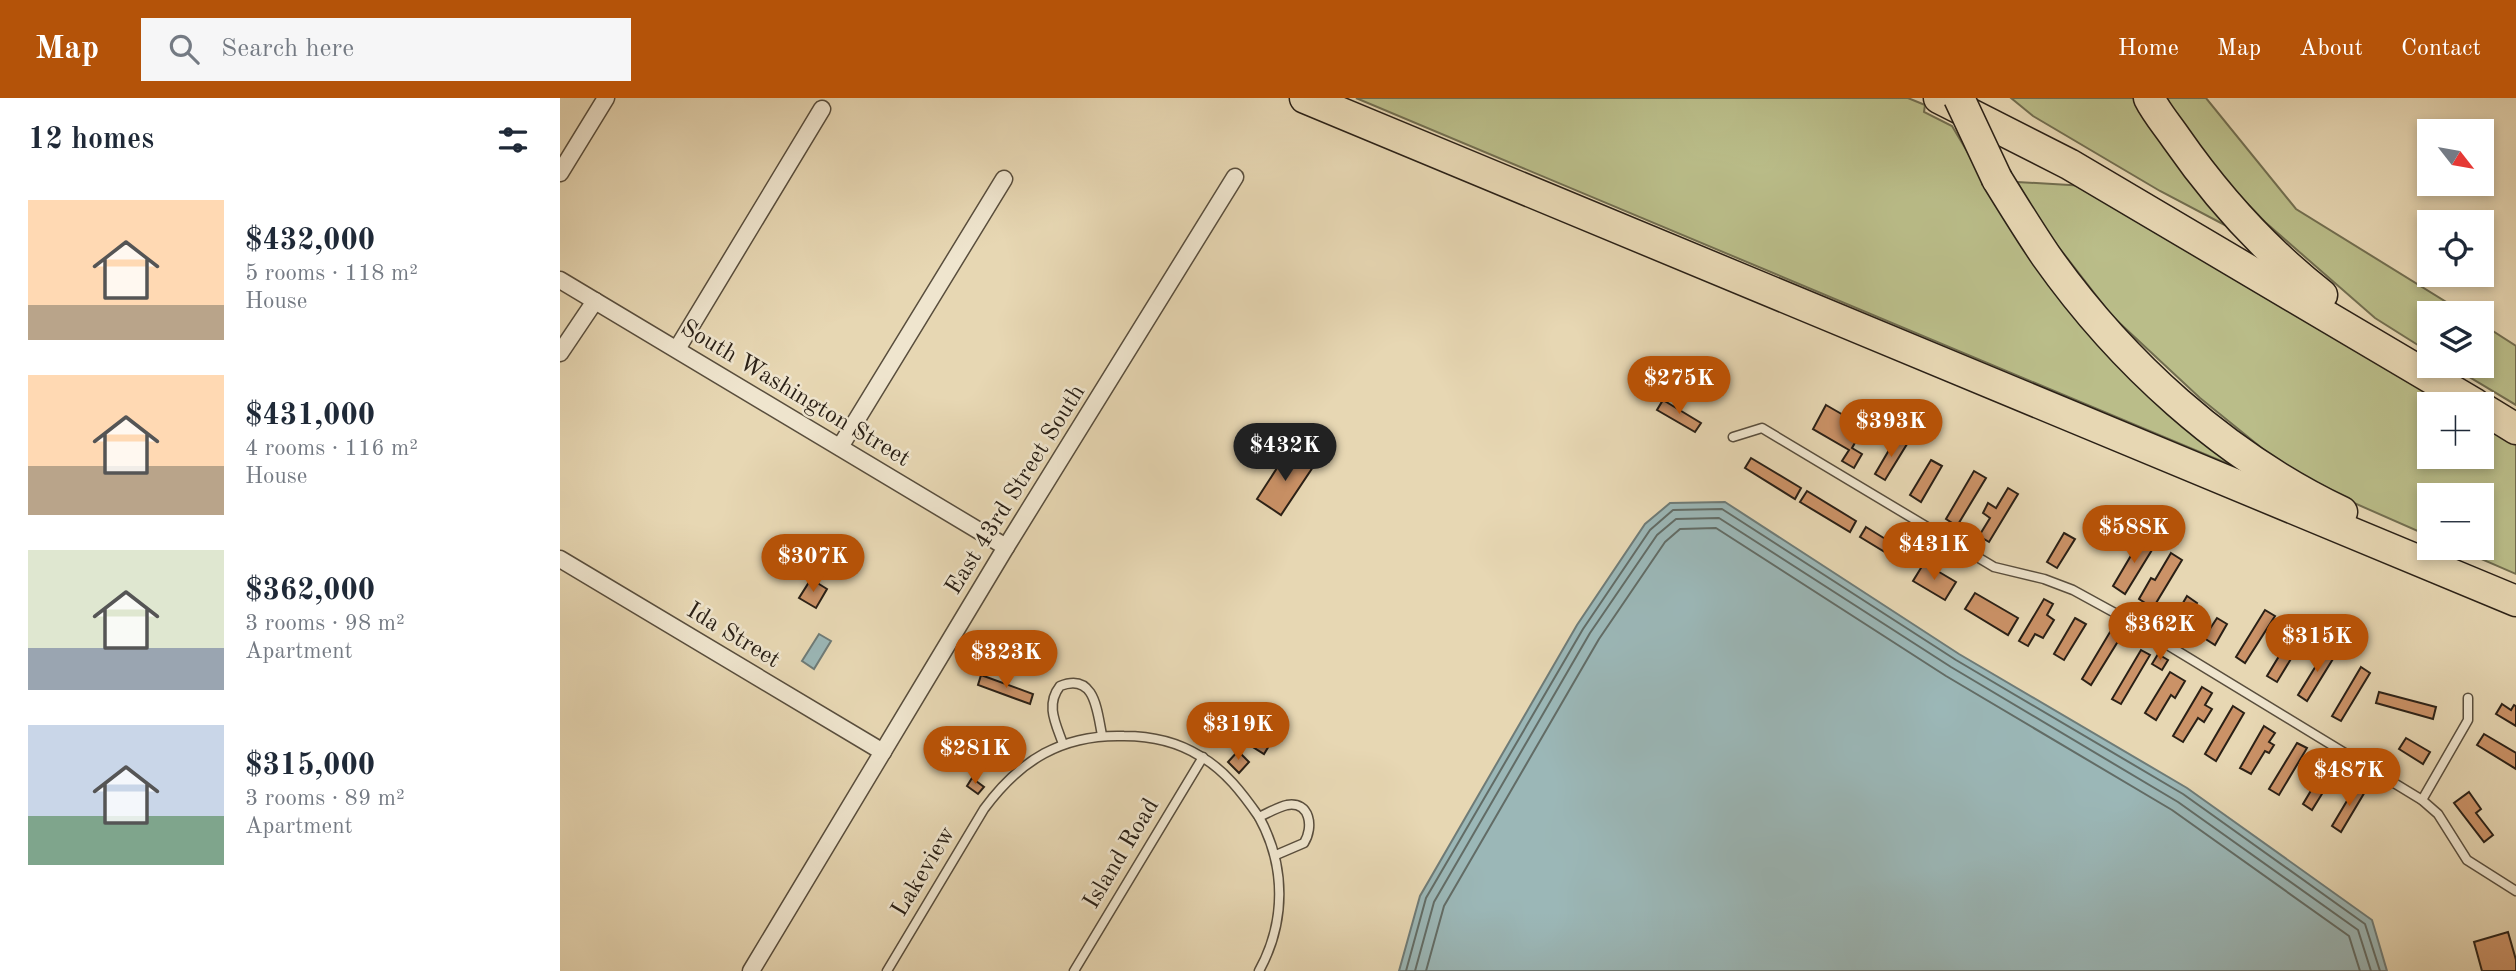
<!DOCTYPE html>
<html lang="en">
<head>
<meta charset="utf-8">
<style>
	:root { --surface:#fff; --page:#f6f6f7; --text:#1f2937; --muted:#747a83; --accent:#b45309 }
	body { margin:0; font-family:"Old Standard TT",serif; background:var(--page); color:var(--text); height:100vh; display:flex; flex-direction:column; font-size:26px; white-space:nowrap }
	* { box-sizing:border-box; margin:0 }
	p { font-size:23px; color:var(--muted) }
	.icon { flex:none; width:38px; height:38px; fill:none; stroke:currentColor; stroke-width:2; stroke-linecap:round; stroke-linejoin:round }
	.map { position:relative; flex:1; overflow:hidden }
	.details { display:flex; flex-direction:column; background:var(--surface); width:560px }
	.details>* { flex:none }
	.needle { width:46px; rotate:121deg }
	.fabs { position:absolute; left:1857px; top:21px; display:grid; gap:14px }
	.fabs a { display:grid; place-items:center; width:77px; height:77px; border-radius:0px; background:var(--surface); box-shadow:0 4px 10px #0003; font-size:35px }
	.price { position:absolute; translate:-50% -60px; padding:0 16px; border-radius:24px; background:var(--accent); color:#fff; font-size:23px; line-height:46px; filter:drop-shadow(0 2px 4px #0008) }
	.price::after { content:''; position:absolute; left:50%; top:42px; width:21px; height:16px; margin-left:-10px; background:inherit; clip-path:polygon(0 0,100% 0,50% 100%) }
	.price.selected { background:#222; color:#fff }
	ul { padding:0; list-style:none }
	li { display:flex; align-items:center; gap:21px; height:175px; padding:0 28px }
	li span { display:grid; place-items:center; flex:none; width:196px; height:140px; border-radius:0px; color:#555 }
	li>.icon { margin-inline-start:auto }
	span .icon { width:84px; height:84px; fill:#fffc; stroke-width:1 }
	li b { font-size:30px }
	h2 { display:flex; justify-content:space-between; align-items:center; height:84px; padding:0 28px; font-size:30px }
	header { display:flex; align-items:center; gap:42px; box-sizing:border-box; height:98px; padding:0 35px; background:var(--accent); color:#fff }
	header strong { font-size:33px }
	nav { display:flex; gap:38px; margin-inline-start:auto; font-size:24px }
	.search { width:490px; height:63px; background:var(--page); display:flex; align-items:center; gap:18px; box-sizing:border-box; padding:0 24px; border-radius:0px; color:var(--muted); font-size:26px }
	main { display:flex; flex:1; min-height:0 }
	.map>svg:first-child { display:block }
	.green { fill:#babd89; stroke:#726e50; stroke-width:2 }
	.water { fill:#9bb7b7; stroke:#6e7b77; stroke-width:2 }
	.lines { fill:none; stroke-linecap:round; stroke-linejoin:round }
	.shore { stroke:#626c66; stroke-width:2 }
	.building { fill:#cb9267; stroke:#2a2016; stroke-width:2 }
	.lane-casing { stroke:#594e3d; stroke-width:11 }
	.street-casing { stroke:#594e3d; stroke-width:19 }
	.highway-casing { stroke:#2a2016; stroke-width:33 }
	.lane { stroke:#efe5ce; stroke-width:8 }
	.street { stroke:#efe5ce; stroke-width:16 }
	.highway { stroke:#e7d7b3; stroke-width:30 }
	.highway-bridge-casing { stroke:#2a2016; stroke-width:33; stroke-linecap:butt }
	.highway-bridge { stroke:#e7d7b3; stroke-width:30 }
	.labels { text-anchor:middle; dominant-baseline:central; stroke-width:5; stroke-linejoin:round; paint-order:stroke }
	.street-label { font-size:24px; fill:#2a2016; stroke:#efe5ce }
</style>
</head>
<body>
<header>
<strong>Map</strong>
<div class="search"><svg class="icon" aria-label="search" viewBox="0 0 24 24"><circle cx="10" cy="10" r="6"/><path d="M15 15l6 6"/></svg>Search here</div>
<nav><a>Home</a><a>Map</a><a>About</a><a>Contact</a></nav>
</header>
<main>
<section class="details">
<h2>12 homes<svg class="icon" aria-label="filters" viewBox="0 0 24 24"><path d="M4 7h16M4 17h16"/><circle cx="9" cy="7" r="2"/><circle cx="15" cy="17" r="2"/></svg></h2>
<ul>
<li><span style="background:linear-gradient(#ffd9b3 75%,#b9a48a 0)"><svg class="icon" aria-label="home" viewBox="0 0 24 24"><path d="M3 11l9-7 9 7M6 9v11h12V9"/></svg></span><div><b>$432,000</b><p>5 rooms · 118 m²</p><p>House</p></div></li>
<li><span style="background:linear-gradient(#ffd9b3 65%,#b9a48a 0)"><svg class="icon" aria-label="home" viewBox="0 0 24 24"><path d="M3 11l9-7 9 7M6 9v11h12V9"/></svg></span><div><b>$431,000</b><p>4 rooms · 116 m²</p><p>House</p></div></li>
<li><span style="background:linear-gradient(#dfe7d0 70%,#9aa5b1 0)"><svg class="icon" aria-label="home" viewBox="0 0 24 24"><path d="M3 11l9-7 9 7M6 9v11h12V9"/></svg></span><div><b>$362,000</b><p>3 rooms · 98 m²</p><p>Apartment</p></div></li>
<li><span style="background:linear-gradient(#c9d6e8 65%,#7fa58c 0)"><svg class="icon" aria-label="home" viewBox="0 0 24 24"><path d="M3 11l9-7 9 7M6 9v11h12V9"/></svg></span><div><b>$315,000</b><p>3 rooms · 89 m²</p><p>Apartment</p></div></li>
</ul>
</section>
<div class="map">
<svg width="1956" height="873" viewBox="0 0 1956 873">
	<rect width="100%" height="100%" fill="#e7d7b3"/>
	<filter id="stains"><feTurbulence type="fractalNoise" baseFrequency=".00286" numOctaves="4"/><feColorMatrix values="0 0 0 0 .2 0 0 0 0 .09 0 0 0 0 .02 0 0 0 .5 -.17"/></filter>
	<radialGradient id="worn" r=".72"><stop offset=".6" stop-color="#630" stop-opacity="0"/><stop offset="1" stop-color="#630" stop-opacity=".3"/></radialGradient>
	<g class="green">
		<path d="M796,0H1348L1365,7L1364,14L1392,28L1461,144L1685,373Z"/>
		<path d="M1451,0H1577L1678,134L1600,93L1473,18Z"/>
		<path d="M1607,0H1646L1736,111L1904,215H1869V254L1815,220L1705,124L1652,69L1615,17Z"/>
		<path d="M1457,84L1526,88L1892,306H1869V359H1922V324L1956,346V476L1896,450H1922V397H1869V438L1776,397L1714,360L1640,300L1552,218L1483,129Z"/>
		<path d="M1922,226L1956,248V307L1891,268H1922Z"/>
	</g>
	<g class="water">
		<path d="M1165,404L1399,556L1627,690L1812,822L1827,873H839L860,798L1017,527L1085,426L1110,405Z"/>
		<path d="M259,536L271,543L254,571L242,563Z"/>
	</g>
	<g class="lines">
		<g class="shore">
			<path d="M846,873L866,800L1023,531L1090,432L1113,412L1162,411L1396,562L1623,696L1805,826L1820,873"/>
			<path d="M855,873L874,804L1030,535L1097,437L1116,421L1159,420L1391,569L1618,704L1798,832L1811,873"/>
			<path d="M866,873L884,808L1039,541L1105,444L1120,431L1156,430L1386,578L1612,712L1789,838L1800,873"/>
		</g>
	</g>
	<g class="building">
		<path d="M1103,302L1141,325L1135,334L1097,312Z"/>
		<path d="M1266,307L1304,329L1292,350L1302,356L1294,370L1282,363L1289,352L1253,331Z"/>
		<path d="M1336,340L1347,346L1325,382L1315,376Z"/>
		<path d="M728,353L753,369L721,417L697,401Z"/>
		<path d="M1191,360L1241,390L1235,401L1185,370Z"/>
		<path d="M1371,362L1382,368L1361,404L1350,397Z"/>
		<path d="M1414,373L1426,380L1397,428L1386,421Z"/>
		<path d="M1448,390L1458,396L1429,444L1419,438L1430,420L1423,415L1428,405L1436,410Z"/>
		<path d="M1247,393L1296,423L1290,434L1240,404Z"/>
		<path d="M1306,429L1348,455L1343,465L1300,439Z"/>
		<path d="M1504,435L1515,441L1497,470L1487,464Z"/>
		<path d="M1582,439L1595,447L1565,496L1553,488Z"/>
		<path d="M1611,455L1622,462L1593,510L1579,501L1591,480L1595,482Z"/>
		<path d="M1364,465L1396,484L1385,502L1353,483Z"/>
		<path d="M251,481L267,491L256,510L239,500Z"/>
		<path d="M1415,495L1458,520L1448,537L1405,511Z"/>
		<path d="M1627,498L1637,505L1624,528L1613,522Z"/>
		<path d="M1484,501L1493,506L1487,517L1494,522L1483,540L1475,536L1468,548L1459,543Z"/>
		<path d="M1705,512L1715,518L1685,565L1676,559Z"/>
		<path d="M1515,520L1526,526L1504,562L1494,556Z"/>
		<path d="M1657,520L1667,526L1655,547L1644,540Z"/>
		<path d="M1736,530L1746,536L1717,584L1707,578Z"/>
		<path d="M1550,534L1560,540L1531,587L1522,581Z"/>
		<path d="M1767,550L1776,556L1747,603L1738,597Z"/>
		<path d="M1581,552L1590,557L1561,606L1552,601Z"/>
		<path d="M1598,556L1608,562L1602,572L1592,566Z"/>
		<path d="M1801,569L1810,575L1781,623L1772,618Z"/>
		<path d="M1610,574L1625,583L1615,600L1611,597L1596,622L1585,615Z"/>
		<path d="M421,577L473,596L470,606L418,587Z"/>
		<path d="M1642,589L1652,595L1645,607L1652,611L1644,624L1638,620L1623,644L1613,638Z"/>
		<path d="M1819,594L1876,609L1873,621L1816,605Z"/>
		<path d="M1942,606L1951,612L1954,607L1956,608V628L1936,616Z"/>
		<path d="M1673,608L1684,615L1656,663L1645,656Z"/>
		<path d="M680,616L715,638L704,656L669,634Z"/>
		<path d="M1704,628L1715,635L1709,644L1714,647L1709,655L1705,653L1691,676L1680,670Z"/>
		<path d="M1924,636L1956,655V671L1917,647Z"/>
		<path d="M1846,640L1870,654L1863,666L1839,651Z"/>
		<path d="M1737,645L1747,650L1719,697L1709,691Z"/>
		<path d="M678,653L689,664L679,675L668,664Z"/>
		<path d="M1765,669L1780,677L1770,694L1765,691L1752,712L1743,706Z"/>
		<path d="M412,680L424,689L418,696L407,688Z"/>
		<path d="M1797,686L1806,692L1781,734L1772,728Z"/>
		<path d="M1909,694L1921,711L1916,715L1933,737L1924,744L1894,705Z"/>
		<path d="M1948,834L1956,862V873H1922L1914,844Z"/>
	</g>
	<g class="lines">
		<defs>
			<g id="lane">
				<path d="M1173,339L1202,330L1434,469L1484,481L1513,492L1555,515L1862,702L1878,716L1907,762L1956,793"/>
				<path d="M503,646C496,626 485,607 500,588C535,574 537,613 542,637"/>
				<path d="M1862,702L1908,622V600"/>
				<path d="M327,873L424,711C460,662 502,636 564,638C592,638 616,643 640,658C665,672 683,696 699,719C708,715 718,709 727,707C750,703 754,729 744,745L716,757"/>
				<path d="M514,873L643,659"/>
				<path d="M699,873C726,824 726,768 699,719"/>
			</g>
			<g id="street">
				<path d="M0,75L46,0"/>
				<path d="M0,182L446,449"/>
				<path d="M117,251L262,11"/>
				<path d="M0,255L35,203"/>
				<path d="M280,349L444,81"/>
				<path d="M0,461L323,654"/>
				<path d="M191,873L446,449L675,79"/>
			</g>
			<g id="highway">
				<path d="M745,0L1956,503"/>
				<path d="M1379,0L1509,66L1915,306"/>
				<path d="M1589,0C1596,14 1607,27 1616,40C1657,99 1706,153 1762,197"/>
				<path d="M1437,81C1453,107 1469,133 1486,158C1561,264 1664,358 1782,414"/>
				<path d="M1922,310L1956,331"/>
			</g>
		</defs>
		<use href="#lane" class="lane-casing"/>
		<use href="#street" class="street-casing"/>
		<use href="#highway" class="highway-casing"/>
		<use href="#lane" class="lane"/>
		<use href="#street" class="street"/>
		<use href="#highway" class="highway"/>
		<defs>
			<path id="highway-bridge" d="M1399,0L1437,81"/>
		</defs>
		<use href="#highway-bridge" class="highway-bridge-casing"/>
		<use href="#highway-bridge" class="highway-bridge"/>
	</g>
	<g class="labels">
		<g class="street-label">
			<text transform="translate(235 296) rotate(31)">South Washington Street</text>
			<text transform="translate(456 392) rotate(-58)">East 43rd Street South</text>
			<text transform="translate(173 538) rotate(31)">Ida Street</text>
			<text transform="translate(562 756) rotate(-59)">Island Road</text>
			<text transform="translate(364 774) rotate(-59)">Lakeview</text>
		</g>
	</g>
	<rect width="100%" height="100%" filter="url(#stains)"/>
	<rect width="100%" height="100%" fill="url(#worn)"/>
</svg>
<div class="fabs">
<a><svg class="needle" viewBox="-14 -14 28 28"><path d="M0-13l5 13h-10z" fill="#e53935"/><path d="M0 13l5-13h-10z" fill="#747a83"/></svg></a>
<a><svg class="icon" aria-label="locate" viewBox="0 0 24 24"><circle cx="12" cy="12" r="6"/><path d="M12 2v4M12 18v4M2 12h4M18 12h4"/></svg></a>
<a><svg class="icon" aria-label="layers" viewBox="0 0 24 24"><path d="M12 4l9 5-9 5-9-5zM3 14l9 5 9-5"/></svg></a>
<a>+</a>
<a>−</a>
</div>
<b class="price" style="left:1119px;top:318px">$275K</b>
<b class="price" style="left:1331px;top:361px">$393K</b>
<b class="price selected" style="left:725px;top:385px">$432K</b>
<b class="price" style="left:1574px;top:467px">$588K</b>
<b class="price" style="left:1374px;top:484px">$431K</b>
<b class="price" style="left:253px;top:496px">$307K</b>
<b class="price" style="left:1600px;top:564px">$362K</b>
<b class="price" style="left:1757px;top:576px">$315K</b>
<b class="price" style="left:446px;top:592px">$323K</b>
<b class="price" style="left:678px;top:664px">$319K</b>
<b class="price" style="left:415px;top:688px">$281K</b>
<b class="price" style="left:1789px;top:710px">$487K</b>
</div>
</main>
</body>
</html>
